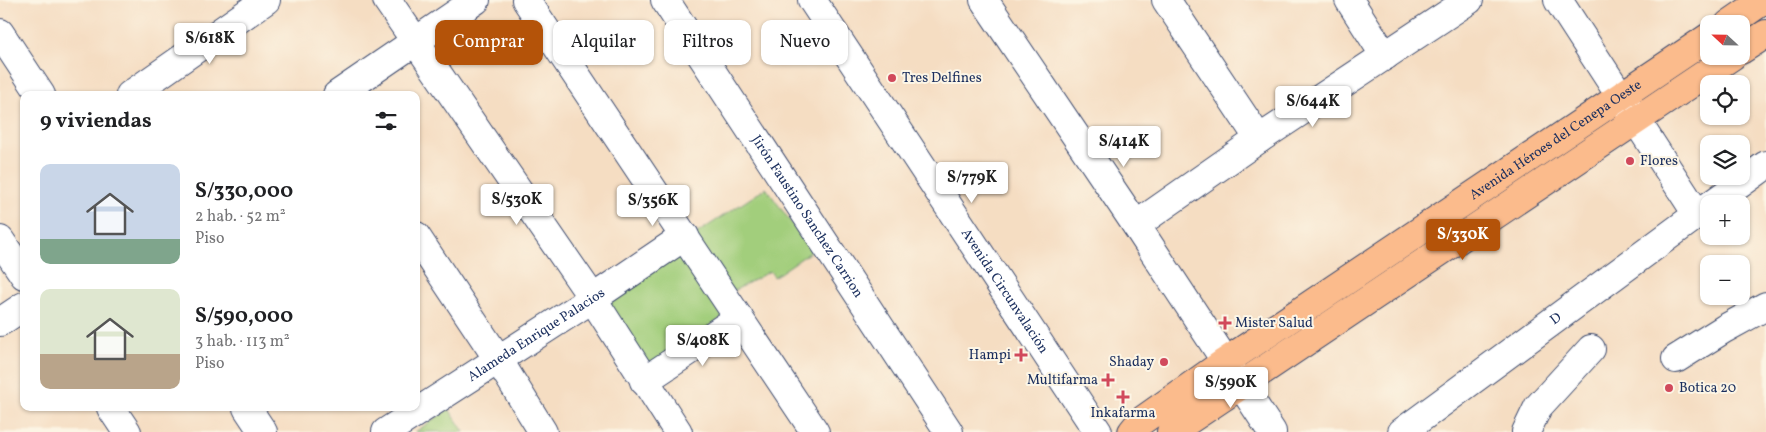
<!DOCTYPE html>
<html lang="es">
<head>
<meta charset="utf-8">
<style>
	:root { --surface:#fff; --page:#f2f2f2; --text:#202124; --muted:#757577; --accent:#b45309 }
	body { margin:0; font-family:Vollkorn,serif; background:var(--page); color:var(--text); height:100vh; display:flex; flex-direction:column; font-size:19px; white-space:nowrap }
	* { box-sizing:border-box; margin:0 }
	p { font-size:16px; color:var(--muted) }
	.icon { flex:none; width:28px; height:28px; fill:none; stroke:currentColor; stroke-width:2; stroke-linecap:round; stroke-linejoin:round }
	.map { position:relative; flex:1; overflow:hidden }
	.panel { position:absolute; left:20px; top:91px; width:400px; height:320px; display:flex; flex-direction:column; background:var(--surface); border-radius:10px; box-shadow:0 1px 4px #0004 }
	.panel>* { flex:none }
	.top-card { position:absolute; left:435px; top:20px; width:475px; height:45px; display:flex; gap:10px }
	.needle { width:32px; rotate:292deg }
	.controls { position:absolute; left:1700px; top:15px; display:grid; gap:10px }
	.controls a { display:grid; place-items:center; width:50px; height:50px; border-radius:10px; background:var(--surface); box-shadow:0 1px 4px #0004; font-size:25px }
	.price { position:absolute; translate:-50% -42px; padding:0 11px; border-radius:5px; background:#fff; color:#222; font-size:16px; line-height:32px; filter:drop-shadow(0 1px 2px #0008) }
	.price::after { content:''; position:absolute; left:50%; top:30px; width:15px; height:11px; margin-left:-8px; background:inherit; clip-path:polygon(0 0,100% 0,50% 100%) }
	.price.on { background:var(--accent); color:#fff }
	ul { padding:0; list-style:none }
	li { display:flex; align-items:center; gap:15px; height:125px; padding:0 20px }
	li span { display:grid; place-items:center; flex:none; width:140px; height:100px; border-radius:10px; color:#555 }
	li>.icon { margin-inline-start:auto }
	span .icon { width:60px; height:60px; fill:#fffc; stroke-width:1 }
	li b { font-size:21px }
	h2 { display:flex; justify-content:space-between; align-items:center; height:60px; padding:0 20px; font-size:21px }
	.pill { padding:0 18px; border-radius:10px; background:var(--surface); box-shadow:0 1px 4px #0004; font-size:18px; line-height:45px }
	.pill.on { background:var(--accent); color:#fff }
	.map>svg:first-child { display:block }
	.green { fill:#a2ce7b; stroke:#5e7e6c }
	.lines { fill:none; stroke-linecap:round; stroke-linejoin:round }
	.minor-casing { stroke:#3c496d; stroke-width:30 }
	.major-casing { stroke:#3c496d; stroke-width:30 }
	.minor { stroke:#fff; stroke-width:28 }
	.major { stroke:#fbbb8c; stroke-width:28 }
	.poi-dot { fill:#d1495b; stroke:#fcf5e5; stroke-width:2 }
	.labels { text-anchor:middle; dominant-baseline:central; stroke-width:4; stroke-linejoin:round; paint-order:stroke }
	.poi-label { font-size:14px; fill:#1b2f5e; stroke:#fcf5e5; text-anchor:start }
	.street-label { font-size:14px; fill:#1b2f5e; stroke:#fcf5e5 }
</style>
</head>
<body>
<div class="map">
<svg width="1766" height="432" viewBox="0 0 1766 432">
	<rect width="100%" height="100%" fill="#fcf5e5"/>
	<filter id="ink" filterUnits="userSpaceOnUse"><feTurbulence type="fractalNoise" baseFrequency=".02" numOctaves="2"/><feDisplacementMap in="SourceGraphic" scale="10" xChannelSelector="R" yChannelSelector="G"/><feConvolveMatrix kernelMatrix="1 2 1 2 8 2 1 2 1" color-interpolation-filters="sRGB"/></filter>
	<filter id="wash" filterUnits="userSpaceOnUse"><feTurbulence type="fractalNoise" baseFrequency=".0096" numOctaves="4" result="noise"/><feDisplacementMap in="SourceGraphic" scale="20" xChannelSelector="R" yChannelSelector="G"/><feGaussianBlur stdDeviation="1.12" result="paint"/><feColorMatrix in="noise" values="0 0 0 0 0 0 0 0 0 0 0 0 0 0 0 0 0 1.4 0 .05"/><feComposite in="paint" operator="in"/></filter>
	<g filter="url(#wash)">
		<rect width="100%" height="100%" fill="#f5ddc2"/>
		<g class="green">
			<path d="M766,188L812,251L774,277L770,271L730,293L691,237Z"/>
			<path d="M683,243L729,313L643,372L595,300Z"/>
			<path d="M449,409L464,432H415Z"/>
		</g>
	</g>
	<g filter="url(#ink)">
		<g class="lines">
			<defs>
				<g id="minor">
					<path d="M387,0L587,290L678,432"/>
					<path d="M526,0L815,432"/>
					<path id="s1" d="M665,0L949,432"/>
					<path id="s2" d="M812,0L1098,432"/>
					<path d="M984,0L1136,225L1272,432"/>
					<path d="M1166,0L1259,139"/>
					<path d="M1349,0L1385,56"/>
					<path d="M1558,0L1697,214"/>
					<path d="M0,33L41,95"/>
					<path d="M130,95L266,0"/>
					<path d="M337,95L476,0"/>
					<path d="M1712,204L1766,165"/>
					<path d="M1136,225L1259,139L1469,0"/>
					<path d="M416,236L498,359L543,432"/>
					<path d="M0,240L24,275"/>
					<path d="M0,322L24,306"/>
					<path d="M1676,359L1724,329L1766,306"/>
					<path d="M644,381L739,318"/>
					<path d="M111,408L127,432"/>
					<path d="M247,408L263,432"/>
					<path id="s3" d="M386,432L592,299L685,236"/>
					<path id="s4" d="M1402,432L1709,206"/>
					<path d="M1526,432L1538,407L1591,349"/>
				</g>
				<g id="major">
					<path d="M1729,24L1764,0"/>
					<path d="M1741,50L1766,34"/>
					<path id="s5" d="M1132,432L1140,422L1225,362L1709,37"/>
					<path d="M1171,432L1732,56"/>
				</g>
			</defs>
			<use href="#minor" class="minor-casing"/>
			<use href="#major" class="major-casing"/>
			<use href="#minor" class="minor"/>
			<use href="#major" class="major"/>
		</g>
	</g>
	<g class="poi-dot">
		<circle cx="892" cy="78" r="5"/>
		<circle cx="1630" cy="161" r="5"/>
		<path d="M1222.5 315.5h5v5h5v5h-5v5h-5v-5h-5v-5h5z"/>
		<path d="M1018.5 347.5h5v5h5v5h-5v5h-5v-5h-5v-5h5z"/>
		<circle cx="1164" cy="362" r="5"/>
		<path d="M1105.5 372.5h5v5h5v5h-5v5h-5v-5h-5v-5h5z"/>
		<circle cx="1669" cy="388" r="5"/>
		<path d="M1120.5 389.5h5v5h5v5h-5v5h-5v-5h-5v-5h5z"/>
	</g>
	<g class="labels">
		<g class="poi-label">
			<text x="902" y="78">Tres Delfines</text>
			<text x="1640" y="161">Flores</text>
			<text x="1235" y="323">Mister Salud</text>
			<text x="1011" y="355" text-anchor="end">Hampi</text>
			<text x="1154" y="362" text-anchor="end">Shaday</text>
			<text x="1098" y="380" text-anchor="end">Multifarma</text>
			<text x="1679" y="388">Botica 20</text>
			<text x="1123" y="413" text-anchor="middle">Inkafarma</text>
		</g>
		<g class="street-label">
			<text stroke="none"><textPath href="#s5" startOffset="515">Avenida Héroes del Cenepa Oeste</textPath></text>
			<text stroke="none"><textPath href="#s1" startOffset="259">Jirón Faustino Sanchez Carrion</textPath></text>
			<text stroke="none"><textPath href="#s2" startOffset="349">Avenida Circunvalación</textPath></text>
			<text stroke="none"><textPath href="#s4" startOffset="191">D</textPath></text>
			<text stroke="none"><textPath href="#s3" startOffset="179">Alameda Enrique Palacios</textPath></text>
		</g>
	</g>
</svg>
<div class="controls">
<a><svg class="needle" viewBox="-14 -14 28 28"><path d="M0-13l5 13h-10z" fill="#e53935"/><path d="M0 13l5-13h-10z" fill="#757577"/></svg></a>
<a><svg class="icon" aria-label="locate" viewBox="0 0 24 24"><circle cx="12" cy="12" r="6"/><path d="M12 2v4M12 18v4M2 12h4M18 12h4"/></svg></a>
<a><svg class="icon" aria-label="layers" viewBox="0 0 24 24"><path d="M12 4l9 5-9 5-9-5zM3 14l9 5 9-5"/></svg></a>
<a>+</a>
<a>−</a>
</div>
<b class="price" style="left:210px;top:65px">S/618K</b>
<b class="price" style="left:1313px;top:128px">S/644K</b>
<b class="price" style="left:1124px;top:168px">S/414K</b>
<b class="price" style="left:972px;top:204px">S/779K</b>
<b class="price" style="left:517px;top:226px">S/530K</b>
<b class="price" style="left:653px;top:227px">S/356K</b>
<b class="price on" style="left:1463px;top:261px">S/330K</b>
<b class="price" style="left:703px;top:367px">S/408K</b>
<b class="price" style="left:1231px;top:409px">S/590K</b>
<div class="top-card">
<a class="pill on">Comprar</a>
<a class="pill">Alquilar</a>
<a class="pill">Filtros</a>
<a class="pill">Nuevo</a>
</div>
<section class="panel">
<h2>9 viviendas<svg class="icon" aria-label="filters" viewBox="0 0 24 24"><path d="M4 7h16M4 17h16"/><circle cx="9" cy="7" r="2"/><circle cx="15" cy="17" r="2"/></svg></h2>
<ul>
<li><span style="background:linear-gradient(#c9d6e8 75%,#7fa58c 0)"><svg class="icon" aria-label="home" viewBox="0 0 24 24"><path d="M3 11l9-7 9 7M6 9v11h12V9"/></svg></span><div><b>S/330,000</b><p>2 hab. · 52 m²</p><p>Piso</p></div></li>
<li><span style="background:linear-gradient(#dfe7d0 65%,#b9a48a 0)"><svg class="icon" aria-label="home" viewBox="0 0 24 24"><path d="M3 11l9-7 9 7M6 9v11h12V9"/></svg></span><div><b>S/590,000</b><p>3 hab. · 113 m²</p><p>Piso</p></div></li>
</ul>
</section>
</div>
</body>
</html>
